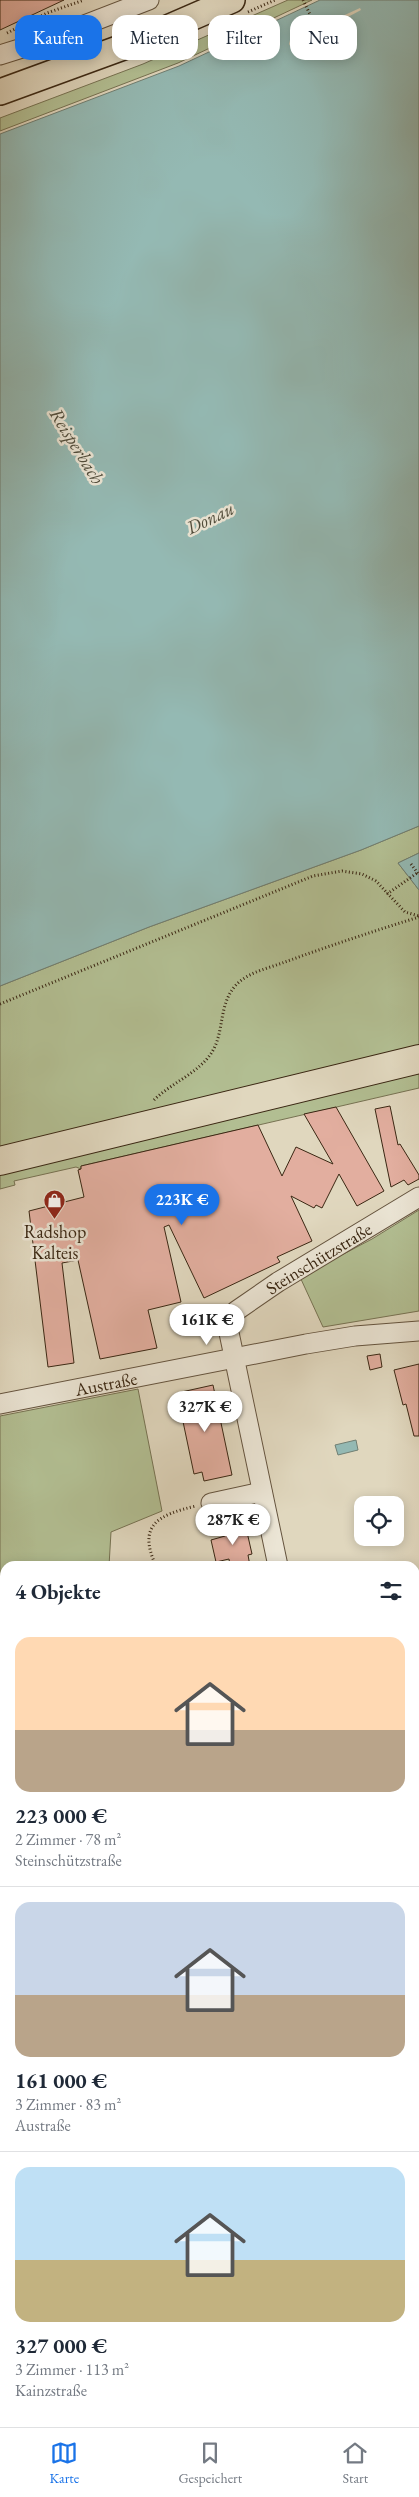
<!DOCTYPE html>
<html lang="de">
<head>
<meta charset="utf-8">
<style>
	:root { --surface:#fff; --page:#f2f2f3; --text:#1f2937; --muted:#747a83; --line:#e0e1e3; --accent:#1a73e8 }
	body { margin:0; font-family:"EB Garamond",serif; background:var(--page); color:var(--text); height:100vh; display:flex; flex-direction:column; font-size:19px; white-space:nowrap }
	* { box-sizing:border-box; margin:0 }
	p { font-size:16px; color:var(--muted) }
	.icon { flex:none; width:28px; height:28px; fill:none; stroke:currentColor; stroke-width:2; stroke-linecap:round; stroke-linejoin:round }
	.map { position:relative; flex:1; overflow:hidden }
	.side { position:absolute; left:0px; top:1561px; width:420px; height:866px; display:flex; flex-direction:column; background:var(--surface); border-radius:15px 15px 0 0; box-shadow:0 2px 12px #0003 }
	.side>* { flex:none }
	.top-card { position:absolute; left:15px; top:15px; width:390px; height:45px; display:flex; gap:10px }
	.buttons { position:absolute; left:354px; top:1496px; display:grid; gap:10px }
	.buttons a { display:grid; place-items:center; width:50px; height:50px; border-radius:10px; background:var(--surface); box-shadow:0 2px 12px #0003; font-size:25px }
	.price { position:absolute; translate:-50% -42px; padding:0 11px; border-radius:18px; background:#fff; color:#222; font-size:16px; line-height:32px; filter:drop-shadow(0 1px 2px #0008) }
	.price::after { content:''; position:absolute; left:50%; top:30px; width:15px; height:11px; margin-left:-8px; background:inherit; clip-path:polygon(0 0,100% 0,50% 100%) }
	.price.current { background:var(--accent); color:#fff }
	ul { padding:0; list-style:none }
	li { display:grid; align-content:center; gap:10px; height:265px; padding:0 15px }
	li+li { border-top:1px solid var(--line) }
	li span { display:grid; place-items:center; height:155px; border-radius:15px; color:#555 }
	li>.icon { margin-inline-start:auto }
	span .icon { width:90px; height:90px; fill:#fffc; stroke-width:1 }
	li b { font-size:21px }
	h2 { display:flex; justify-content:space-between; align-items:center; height:60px; padding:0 15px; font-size:21px }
	.tag { padding:0 18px; border-radius:15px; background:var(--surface); box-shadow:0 2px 12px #0003; font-size:18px; line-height:45px }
	.tag.current { background:var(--accent); color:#fff }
	.menu { display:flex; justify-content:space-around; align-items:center; height:70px; border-top:1px solid var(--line); background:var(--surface); font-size:14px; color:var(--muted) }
	.menu a { display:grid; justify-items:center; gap:2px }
	.menu .current { color:var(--accent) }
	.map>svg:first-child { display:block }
	.green { fill:#b2be92; stroke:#767252 }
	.water { fill:#94b9b3; stroke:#707f73 }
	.pier { fill:#e0d7be }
	.building { fill:#e2ae9f; stroke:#3a2713 }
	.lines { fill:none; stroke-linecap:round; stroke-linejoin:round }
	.minor-casing { stroke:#64533e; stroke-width:21 }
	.major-casing { stroke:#3a2713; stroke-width:28 }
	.highway-casing { stroke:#3a2713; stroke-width:30 }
	.path { stroke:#3a2713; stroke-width:3; stroke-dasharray:1 2.5; stroke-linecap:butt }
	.minor { stroke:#ebe5d5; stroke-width:19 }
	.major { stroke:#e0d7be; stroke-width:25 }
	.highway { stroke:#e0d7be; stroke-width:28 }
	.labels { text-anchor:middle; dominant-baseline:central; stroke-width:5; stroke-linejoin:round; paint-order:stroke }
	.poi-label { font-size:18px; fill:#3a2713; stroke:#ebe5d5 }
	.street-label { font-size:18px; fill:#3a2713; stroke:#ebe5d5 }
	.water-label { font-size:19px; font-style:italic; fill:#504c3b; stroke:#ebe5d5 }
</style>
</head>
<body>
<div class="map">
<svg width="419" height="2427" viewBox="0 0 419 2427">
	<rect width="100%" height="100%" fill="#e0d7be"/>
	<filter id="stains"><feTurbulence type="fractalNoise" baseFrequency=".004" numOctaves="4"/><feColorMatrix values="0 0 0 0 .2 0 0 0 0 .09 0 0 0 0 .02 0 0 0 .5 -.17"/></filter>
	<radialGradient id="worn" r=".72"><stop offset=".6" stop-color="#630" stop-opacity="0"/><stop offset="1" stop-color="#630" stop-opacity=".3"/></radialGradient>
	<g class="green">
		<path d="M288,0H312L178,63L0,131V118L143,64Z"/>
		<path d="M419,826V853L398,863L419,890V1048L0,1149V986L149,927L361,850Z"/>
		<path d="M419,1070V1088L81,1166V1169L76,1167L14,1181L15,1185L0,1189V1173Z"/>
		<path d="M419,1210V1311L323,1327L300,1277L372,1239Z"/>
		<path d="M138,1389L162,1511L111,1532L109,1566H5V1606H0V1416Z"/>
	</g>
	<g class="water">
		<path d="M320,0H419V826L361,850L149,927L0,986V134L179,66Z"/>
		<path d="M419,853V890L398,863Z"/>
		<path d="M356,1440L358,1450L338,1455L335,1445Z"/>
	</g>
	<path class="pier" d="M360,8L361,10L346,18L350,25L347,29L297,54L294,53L289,44L290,40Z"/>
	<g class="building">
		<path d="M0,0H64L0,30Z"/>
		<path d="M390,1106L398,1145L400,1144L419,1175V1179L408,1185L404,1180L391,1187L375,1109Z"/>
		<path d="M336,1107L384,1191L357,1206L339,1174L322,1208L316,1205L314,1208L291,1196L312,1241L277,1257L280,1262L204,1298L169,1225L164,1227L181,1302L148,1310L157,1348L100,1359L78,1260L62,1263L74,1363L48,1367L29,1211L84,1197L78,1170L81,1169V1166L258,1125L282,1176L296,1147L333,1164L304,1114Z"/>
		<path d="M380,1354L382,1367L370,1370L367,1356Z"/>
		<path d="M419,1364V1436H414L406,1404L403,1405L394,1370Z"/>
		<path d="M213,1385L232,1475L204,1481L202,1472L194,1474L177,1393Z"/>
		<path d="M240,1521L243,1533L247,1532L252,1554L248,1555L250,1566H230L229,1559L216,1562L211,1540L225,1536L223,1525Z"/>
	</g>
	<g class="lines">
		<defs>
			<g id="minor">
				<path d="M0,55L35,44L149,0"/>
				<path id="s1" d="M0,1404L306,1344L355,1336L419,1331"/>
				<path d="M211,1503L262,1492"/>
				<path id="s2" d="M278,1566L228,1328L236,1311L278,1282L419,1197"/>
				<path d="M415,1670H419"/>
				<path d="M0,1794L5,1809"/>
				<path d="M415,2153L419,2151"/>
				<path d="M415,2259H419"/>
				<path d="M415,2328L419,2327"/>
				<path d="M359,2422L362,2427"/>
			</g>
			<g id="major">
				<path d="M0,92L126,46L232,0"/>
				<path d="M0,2238L5,2239"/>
				<path d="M317,2422L322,2427"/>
				<path d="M280,2427L285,2422"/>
			</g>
			<path id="highway" d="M0,1161L419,1059"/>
		</defs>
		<use href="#minor" class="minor-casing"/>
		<use href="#major" class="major-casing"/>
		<use href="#highway" class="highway-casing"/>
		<g class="path">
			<path d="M303,0L323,41"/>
			<path d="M248,12L275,0"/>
			<path d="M7,33L47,13L84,0"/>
			<path d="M411,864L419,875"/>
			<path d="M387,894L417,873"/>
			<path d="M0,1004L313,876L342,871L362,874L376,881L405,912L419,916"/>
			<path d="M154,1100C171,1083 199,1073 212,1052C225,1031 218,1003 237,984C249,972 269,968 285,962C329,946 374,931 419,917"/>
			<path d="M156,1566C137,1525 158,1515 196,1506"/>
			<path d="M0,1642L5,1638"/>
			<path d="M0,2346L5,2345"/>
		</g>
		<use href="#minor" class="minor"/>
		<use href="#major" class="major"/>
		<use href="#highway" class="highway"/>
	</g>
	<defs>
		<symbol id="shop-pin" viewBox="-11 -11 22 30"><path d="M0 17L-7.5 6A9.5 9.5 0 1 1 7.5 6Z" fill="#8f2418" stroke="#ebe5d5"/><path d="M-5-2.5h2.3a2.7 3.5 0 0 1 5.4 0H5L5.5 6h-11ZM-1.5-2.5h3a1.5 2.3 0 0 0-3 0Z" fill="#fff"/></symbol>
	</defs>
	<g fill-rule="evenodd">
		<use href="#shop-pin" x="42" y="1188" width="25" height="34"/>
	</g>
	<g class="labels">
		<g class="poi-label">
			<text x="55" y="1231">Radshop<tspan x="55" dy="21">Kalteis</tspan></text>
		</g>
		<g class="street-label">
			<text stroke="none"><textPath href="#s2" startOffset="360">Steinschützstraße</textPath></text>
			<text stroke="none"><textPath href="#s1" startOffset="108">Austraße</textPath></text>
		</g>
		<g class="water-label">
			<text transform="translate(77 446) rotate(58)">Reisperbach</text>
			<text transform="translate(210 518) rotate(-26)">Donau</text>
		</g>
	</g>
	<rect width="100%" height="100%" filter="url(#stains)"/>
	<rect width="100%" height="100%" fill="url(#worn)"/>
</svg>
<div class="buttons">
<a><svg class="icon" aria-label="locate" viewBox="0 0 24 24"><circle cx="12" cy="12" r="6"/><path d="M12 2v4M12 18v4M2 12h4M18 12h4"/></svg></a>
</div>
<b class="price current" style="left:182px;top:1226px">223K €</b>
<b class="price" style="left:207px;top:1346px">161K €</b>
<b class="price" style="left:205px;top:1433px">327K €</b>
<b class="price" style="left:233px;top:1546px">287K €</b>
<div class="top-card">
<a class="tag current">Kaufen</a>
<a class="tag">Mieten</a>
<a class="tag">Filter</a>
<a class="tag">Neu</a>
</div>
<section class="side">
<h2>4 Objekte<svg class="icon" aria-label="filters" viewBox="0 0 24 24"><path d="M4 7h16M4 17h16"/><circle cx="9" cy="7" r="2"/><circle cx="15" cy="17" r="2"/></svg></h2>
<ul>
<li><span style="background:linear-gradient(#ffd9b3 60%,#b9a48a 0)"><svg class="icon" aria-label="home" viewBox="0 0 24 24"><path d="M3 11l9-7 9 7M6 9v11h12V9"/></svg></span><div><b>223 000 €</b><p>2 Zimmer · 78 m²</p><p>Steinschützstraße</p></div></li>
<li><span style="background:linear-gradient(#c9d6e8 60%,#b9a48a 0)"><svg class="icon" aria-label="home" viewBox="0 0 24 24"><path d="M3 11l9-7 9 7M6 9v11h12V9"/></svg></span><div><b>161 000 €</b><p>3 Zimmer · 83 m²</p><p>Austraße</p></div></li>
<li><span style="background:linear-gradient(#bfe0f5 60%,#c2b280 0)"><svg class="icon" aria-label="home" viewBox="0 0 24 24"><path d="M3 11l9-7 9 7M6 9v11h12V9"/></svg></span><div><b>327 000 €</b><p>3 Zimmer · 113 m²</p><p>Kainzstraße</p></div></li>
</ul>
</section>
</div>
<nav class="menu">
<a class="current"><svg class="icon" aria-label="map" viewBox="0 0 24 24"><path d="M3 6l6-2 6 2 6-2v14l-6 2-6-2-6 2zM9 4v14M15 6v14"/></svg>Karte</a>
<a><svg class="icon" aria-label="saved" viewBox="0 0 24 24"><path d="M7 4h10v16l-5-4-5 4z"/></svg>Gespeichert</a>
<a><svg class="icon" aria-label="home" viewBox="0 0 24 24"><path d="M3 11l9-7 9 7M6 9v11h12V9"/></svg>Start</a>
</nav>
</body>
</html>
